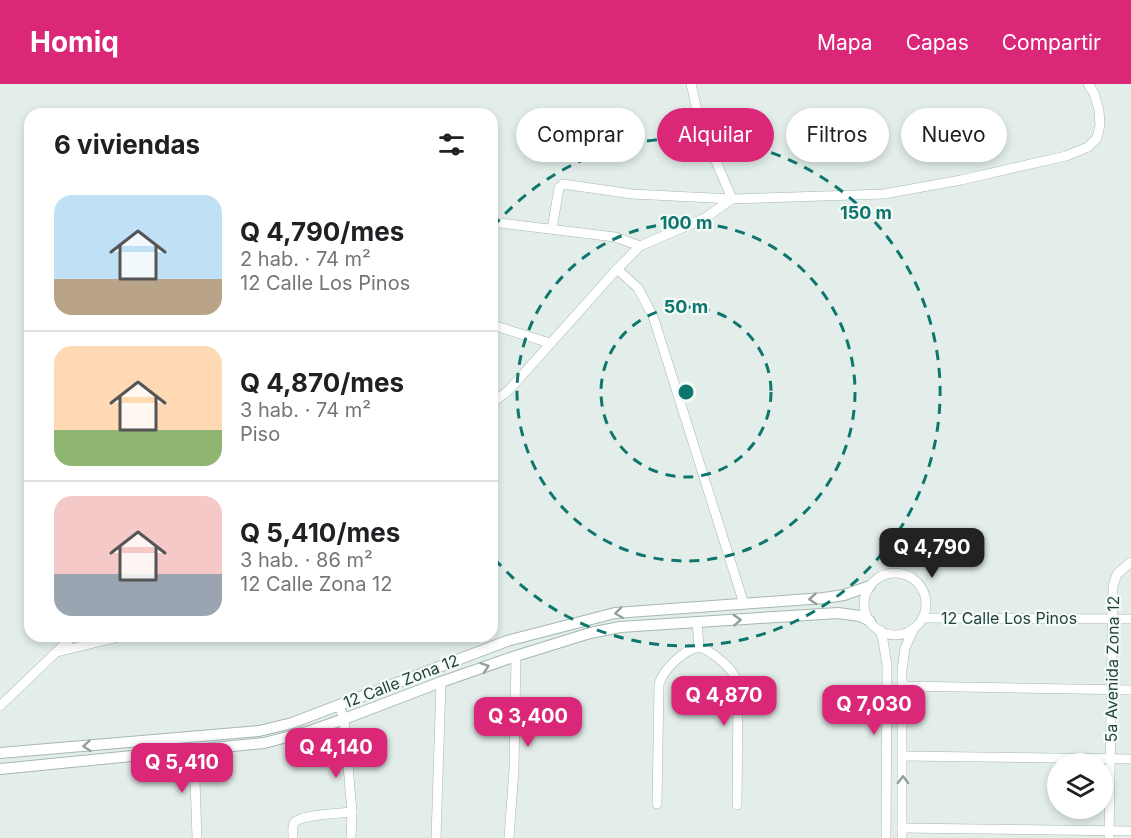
<!DOCTYPE html>
<html lang="es">
<head>
<meta charset="utf-8">
<style>
	:root { --surface:#fff; --page:#f6f6f6; --text:#202124; --muted:#757577; --line:#e0e0e0; --accent:#db2777 }
	body { margin:0; font-family:Inter,sans-serif; background:var(--page); color:var(--text); height:100vh; display:flex; flex-direction:column; font-size:22px; white-space:nowrap }
	* { box-sizing:border-box; margin:0 }
	p { font-size:20px; color:var(--muted) }
	.icon { flex:none; width:33px; height:33px; fill:none; stroke:currentColor; stroke-width:2; stroke-linecap:round; stroke-linejoin:round }
	.map { position:relative; flex:1; overflow:hidden }
	.side { position:absolute; left:24px; top:24px; width:474px; height:534px; display:flex; flex-direction:column; background:var(--surface); border-radius:18px; box-shadow:0 3px 9px #0003 }
	.side>* { flex:none }
	.banner { position:absolute; left:516px; top:24px; width:525px; height:54px; display:flex; gap:12px }
	.controls { position:absolute; left:1047px; top:669px; display:grid; gap:12px }
	.controls a { display:grid; place-items:center; width:66px; height:66px; border-radius:50%; background:var(--surface); box-shadow:0 3px 9px #0003; font-size:30px }
	.price { position:absolute; translate:-50% -51px; padding:0 14px; border-radius:12px; background:var(--accent); color:#fff; font-size:20px; line-height:39px; filter:drop-shadow(0 2px 3px #0008) }
	.price::after { content:''; position:absolute; left:50%; top:36px; width:18px; height:14px; margin-left:-9px; background:inherit; clip-path:polygon(0 0,100% 0,50% 100%) }
	.price.active { background:#222; color:#fff }
	ul { padding:0; list-style:none }
	li { display:flex; align-items:center; gap:18px; height:150px; padding:0 30px }
	li+li { border-top:2px solid var(--line) }
	li span { display:grid; place-items:center; flex:none; width:168px; height:120px; border-radius:18px; color:#555 }
	li>.icon { margin-inline-start:auto }
	span .icon { width:72px; height:72px; fill:#fffc; stroke-width:1 }
	li b { font-size:26px }
	h2 { display:flex; justify-content:space-between; align-items:center; height:72px; padding:0 30px; font-size:26px }
	.pill { padding:0 21px; border-radius:27px; background:var(--surface); box-shadow:0 3px 9px #0003; font-size:21px; line-height:54px }
	.pill.active { background:var(--accent); color:#fff }
	header { display:flex; align-items:center; gap:36px; box-sizing:border-box; height:84px; padding:0 30px; background:var(--accent); color:#fff }
	header strong { font-size:28px }
	nav { display:flex; gap:33px; margin-inline-start:auto; font-size:21px }
	.map>svg:first-child { display:block }
	.lines { fill:none; stroke-linecap:round; stroke-linejoin:round }
	.minor-casing { stroke:#a5b7b2; stroke-width:10 }
	.tertiary-casing { stroke:#a5b7b2; stroke-width:12 }
	.minor { stroke:#fff; stroke-width:9 }
	.tertiary { stroke:#fff; stroke-width:10 }
	.oneway { stroke:#90a09e }
	.ring { fill:none; stroke:#0f766e; stroke-width:3; stroke-dasharray:10 8 }
	.labels { text-anchor:middle; dominant-baseline:central; stroke-width:4.5; stroke-linejoin:round; paint-order:stroke }
	.street-label { font-size:16px; fill:#21413c; stroke:#f4faf8 }
	.centre { fill:#0f766e; stroke:#f4faf8; stroke-width:3 }
	.ring-label { font-size:18px; text-anchor:middle; font-weight:bold; fill:#0f766e; stroke:#f4faf8; stroke-width:4.5; stroke-linejoin:round; paint-order:stroke }
</style>
</head>
<body>
<header>
<strong>Homiq</strong>
<nav><a>Mapa</a><a>Capas</a><a>Compartir</a></nav>
</header>
<div class="map">
<svg width="1131" height="754" viewBox="0 0 1131 754">
	<rect width="100%" height="100%" fill="#e3eeea"/>
	<g class="lines">
		<defs>
			<g id="minor">
				<path d="M691,0L700,39L732,115"/>
				<path d="M492,138L615,153L640,162"/>
				<path d="M552,145L559,104L563,100L632,110L732,115L884,110L961,96L1066,72L1088,63L1097,54L1100,41L1099,26L1094,9L1088,0"/>
				<path d="M617,185L638,204L653,232L744,520"/>
				<path d="M492,241L550,259"/>
				<path d="M492,319L509,306L617,185L640,162L705,134L732,115"/>
				<circle cx="895" cy="520" r="31"/>
				<path d="M923,534L1131,535"/>
				<path d="M880,546L883,556L887,582L886,754"/>
				<path d="M699,563C709,565 729,582 734,591C737,596 737,601 738,606L737,721"/>
				<path d="M57,568L123,552"/>
				<path d="M902,602L1131,606"/>
				<path d="M339,621L344,635L352,728L351,754"/>
				<path d="M0,622L73,552"/>
				<path d="M194,666L197,754"/>
				<path d="M903,672L1131,675"/>
				<path d="M657,720L659,600C664,585 683,566 699,563L697,538"/>
				<path d="M902,744L1131,747"/>
				<path d="M293,754C293,749 292,743 294,739C299,731 341,729 352,728"/>
				<path d="M436,754L441,598"/>
				<path d="M509,754L514,685L516,572"/>
				<path d="M902,754V586L905,564L914,544"/>
				<path d="M1109,754L1113,502L1117,490L1131,478"/>
			</g>
			<g id="tertiary">
				<path d="M0,669L259,647L292,639L507,557L615,529L824,514L844,511L870,502"/>
				<path d="M0,685L264,659L310,647L344,635L441,598L516,572L590,549L620,543L838,529L860,532L870,537"/>
			</g>
		</defs>
		<use href="#minor" class="minor-casing"/>
		<use href="#tertiary" class="tertiary-casing"/>
		<use href="#minor" class="minor"/>
		<use href="#tertiary" class="tertiary"/>
	</g>
	<defs><path id="oneway-chevron" d="M-2-3.5L2.5 0L-2 3.5" fill="none" stroke-width="1.6" stroke-linecap="round" stroke-linejoin="round" transform="scale(1.5)"/></defs>
	<g class="oneway">
		<use href="#oneway-chevron" transform="translate(813 515) rotate(176)"/>
		<use href="#oneway-chevron" transform="translate(619 529) rotate(172)"/>
		<use href="#oneway-chevron" transform="translate(737 536) rotate(-4)"/>
		<use href="#oneway-chevron" transform="translate(485 583) rotate(-19)"/>
		<use href="#oneway-chevron" transform="translate(87 662) rotate(175)"/>
		<use href="#oneway-chevron" transform="translate(903 696) rotate(-89)"/>
	</g>
	<g class="ring">
		<circle cx="686" cy="308" r="85"/>
		<circle cx="686" cy="308" r="169"/>
		<path d="M493 143A254 254 0 1 1 493 473"/>
	</g>
	<g class="labels">
		<g class="street-label">
			<text x="1009" y="534">12 Calle Los Pinos</text>
			<text transform="translate(1112 585) rotate(-89)">5a Avenida Zona 12</text>
			<text transform="translate(401 597) rotate(-21)">12 Calle Zona 12</text>
		</g>
	</g>
	<circle cx="686" cy="308" r="9" class="centre"/>
	<g class="ring-label">
		<text x="866" y="135">150 m</text>
		<text x="686" y="145">100 m</text>
		<text x="686" y="229">50 m</text>
	</g>
</svg>
<div class="controls">
<a><svg class="icon" aria-label="layers" viewBox="0 0 24 24"><path d="M12 4l9 5-9 5-9-5zM3 14l9 5 9-5"/></svg></a>
</div>
<b class="price active" style="left:932px;top:495px">Q 4,790</b>
<b class="price" style="left:724px;top:643px">Q 4,870</b>
<b class="price" style="left:874px;top:652px">Q 7,030</b>
<b class="price" style="left:528px;top:664px">Q 3,400</b>
<b class="price" style="left:336px;top:695px">Q 4,140</b>
<b class="price" style="left:182px;top:710px">Q 5,410</b>
<div class="banner">
<a class="pill">Comprar</a>
<a class="pill active">Alquilar</a>
<a class="pill">Filtros</a>
<a class="pill">Nuevo</a>
</div>
<section class="side">
<h2>6 viviendas<svg class="icon" aria-label="filters" viewBox="0 0 24 24"><path d="M4 7h16M4 17h16"/><circle cx="9" cy="7" r="2"/><circle cx="15" cy="17" r="2"/></svg></h2>
<ul>
<li><span style="background:linear-gradient(#bfe0f5 70%,#b9a48a 0)"><svg class="icon" aria-label="home" viewBox="0 0 24 24"><path d="M3 11l9-7 9 7M6 9v11h12V9"/></svg></span><div><b>Q 4,790/mes</b><p>2 hab. · 74 m²</p><p>12 Calle Los Pinos</p></div></li>
<li><span style="background:linear-gradient(#ffd9b3 70%,#8fb573 0)"><svg class="icon" aria-label="home" viewBox="0 0 24 24"><path d="M3 11l9-7 9 7M6 9v11h12V9"/></svg></span><div><b>Q 4,870/mes</b><p>3 hab. · 74 m²</p><p>Piso</p></div></li>
<li><span style="background:linear-gradient(#f6c9c9 65%,#9aa5b1 0)"><svg class="icon" aria-label="home" viewBox="0 0 24 24"><path d="M3 11l9-7 9 7M6 9v11h12V9"/></svg></span><div><b>Q 5,410/mes</b><p>3 hab. · 86 m²</p><p>12 Calle Zona 12</p></div></li>
</ul>
</section>
</div>
</body>
</html>
